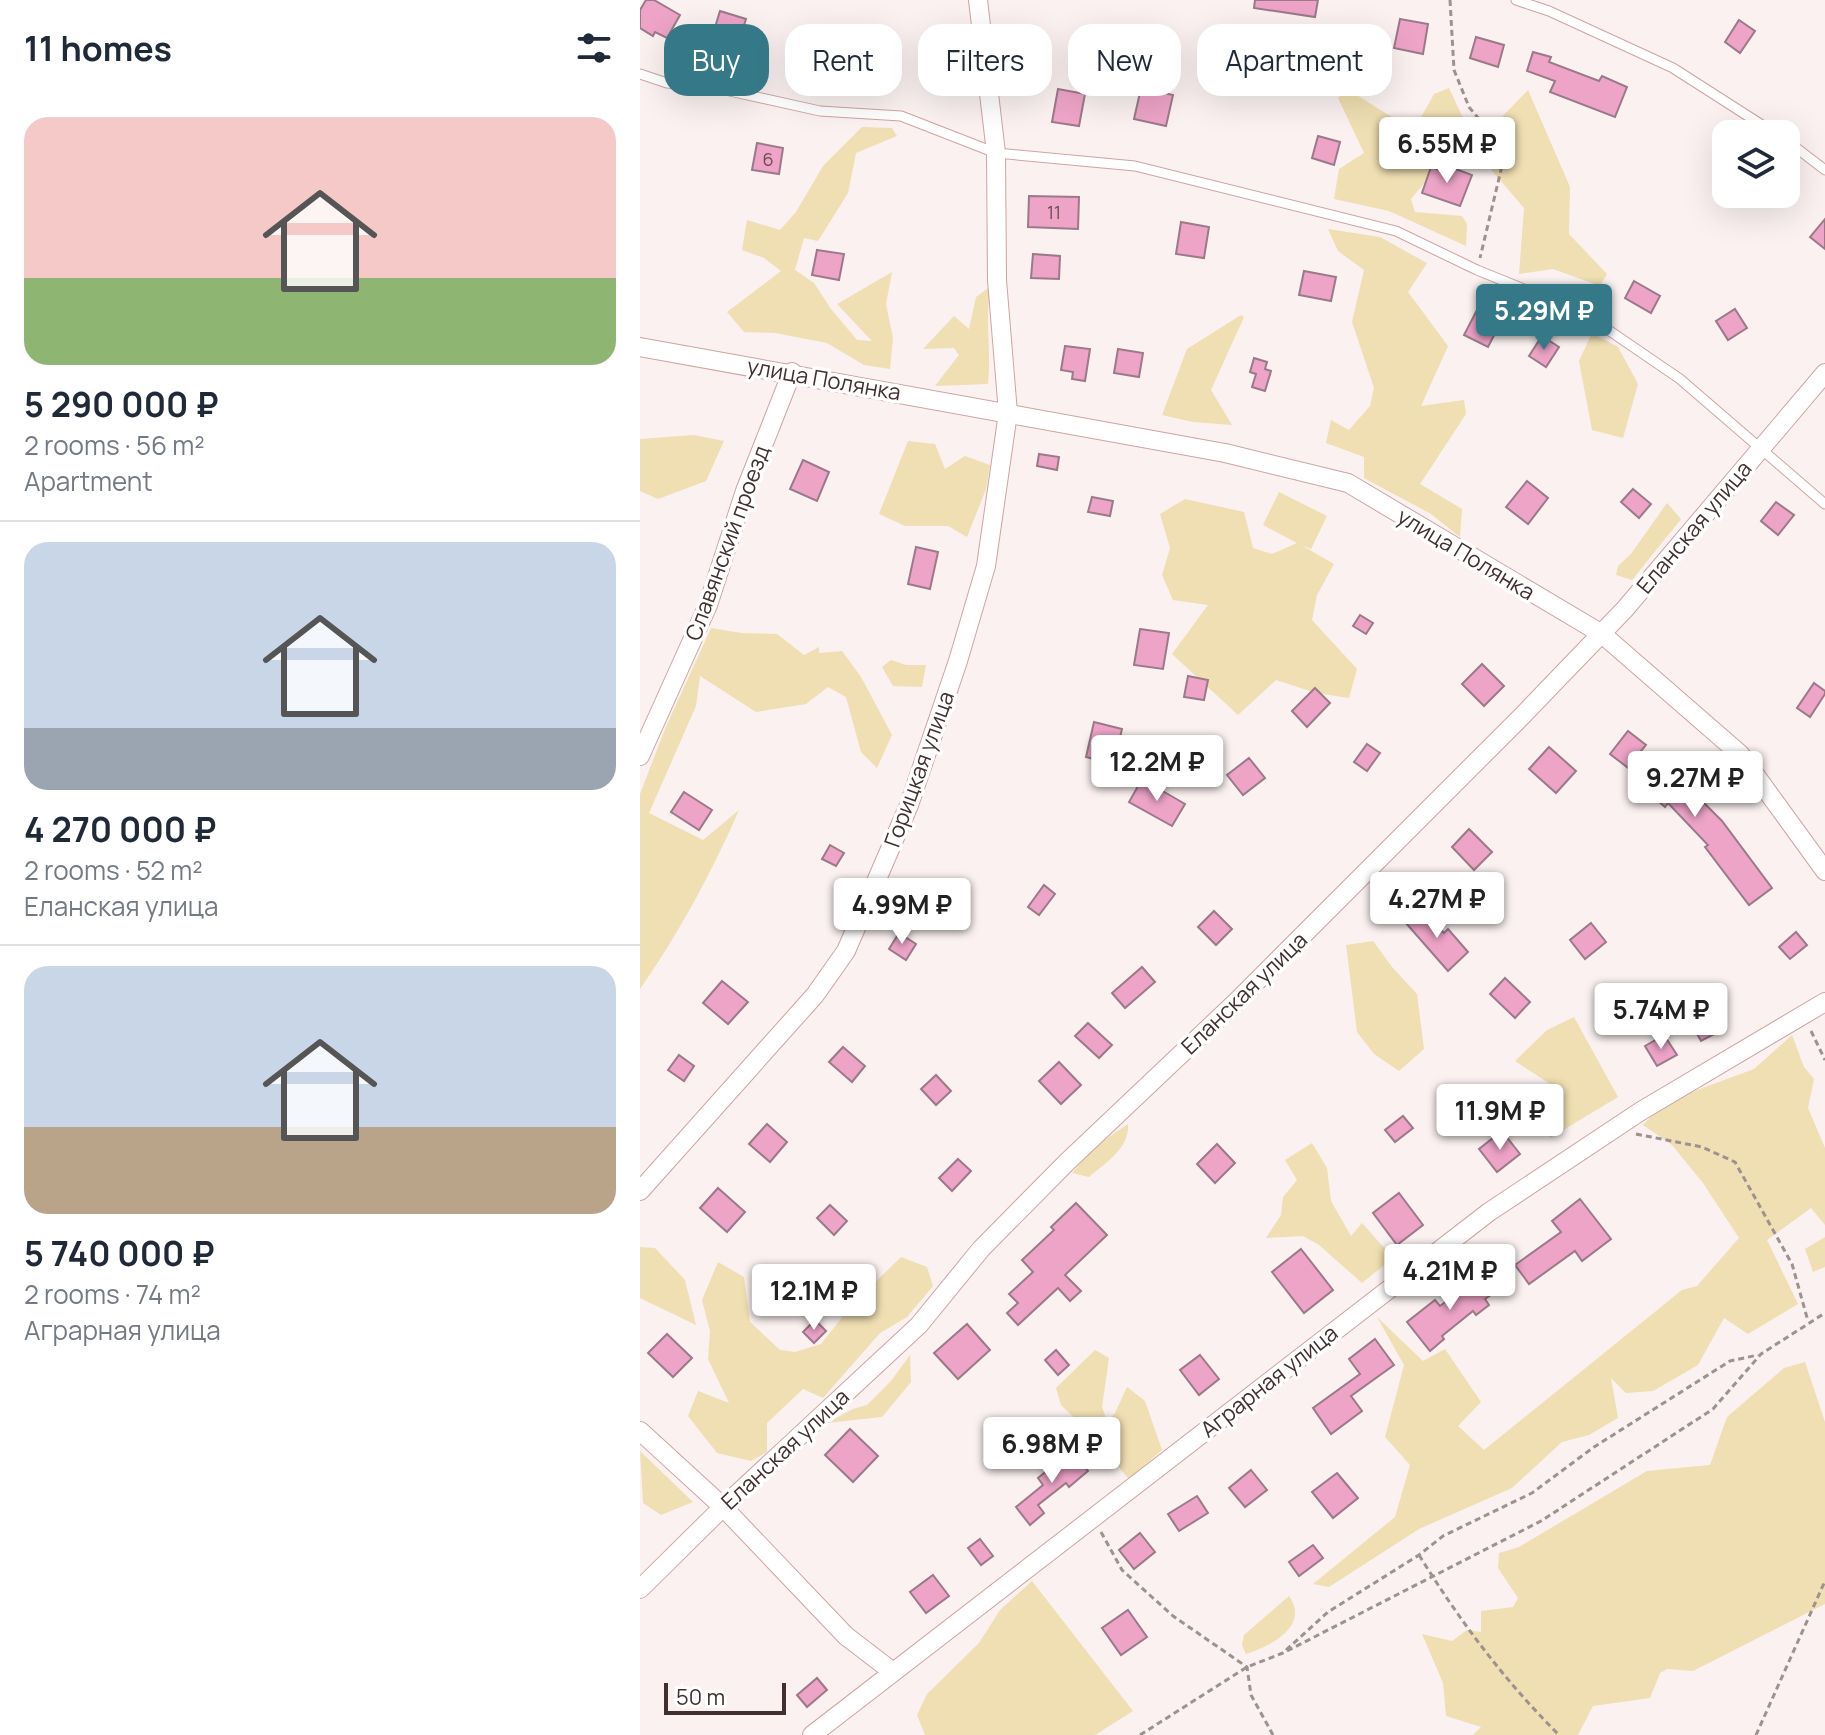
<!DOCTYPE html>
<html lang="en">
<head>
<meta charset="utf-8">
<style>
	:root { --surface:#fff; --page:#f6f6f7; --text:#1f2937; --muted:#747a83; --line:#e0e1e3; --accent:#357988 }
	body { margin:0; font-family:Manrope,sans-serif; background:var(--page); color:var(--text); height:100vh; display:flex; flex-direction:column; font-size:30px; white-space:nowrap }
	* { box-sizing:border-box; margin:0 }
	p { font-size:26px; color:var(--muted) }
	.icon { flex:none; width:44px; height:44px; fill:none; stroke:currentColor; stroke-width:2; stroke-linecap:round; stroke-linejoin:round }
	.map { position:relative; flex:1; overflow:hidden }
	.panel { display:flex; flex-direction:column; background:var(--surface); width:640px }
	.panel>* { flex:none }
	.top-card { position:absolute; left:24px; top:24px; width:760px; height:72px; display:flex; gap:16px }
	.buttons { position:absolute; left:1072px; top:120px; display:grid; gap:16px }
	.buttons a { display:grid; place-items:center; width:88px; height:88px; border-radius:16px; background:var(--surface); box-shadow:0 8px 32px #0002; font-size:40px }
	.scale { position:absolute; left:24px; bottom:20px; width:122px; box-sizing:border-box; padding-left:8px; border:4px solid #41302f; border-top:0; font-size:22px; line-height:28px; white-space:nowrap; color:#41302f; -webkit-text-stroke:6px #fff; paint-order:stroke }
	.price { position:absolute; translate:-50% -68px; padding:0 18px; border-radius:8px; background:#fff; color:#222; font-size:26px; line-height:52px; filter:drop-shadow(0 2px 4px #0008) }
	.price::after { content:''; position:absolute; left:50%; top:48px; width:24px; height:18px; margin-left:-12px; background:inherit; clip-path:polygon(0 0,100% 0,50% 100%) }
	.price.active { background:var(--accent); color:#fff }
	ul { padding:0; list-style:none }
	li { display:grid; align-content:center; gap:16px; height:424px; padding:0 24px }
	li+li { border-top:2px solid var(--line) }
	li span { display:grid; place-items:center; height:248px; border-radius:24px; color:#555 }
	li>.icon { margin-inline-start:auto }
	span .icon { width:144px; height:144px; fill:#fffc; stroke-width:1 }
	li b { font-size:34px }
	h2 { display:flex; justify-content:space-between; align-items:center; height:96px; padding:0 24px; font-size:34px }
	.tag { padding:0 28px; border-radius:24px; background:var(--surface); box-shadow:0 8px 32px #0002; font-size:28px; line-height:72px }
	.tag.active { background:var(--accent); color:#fff }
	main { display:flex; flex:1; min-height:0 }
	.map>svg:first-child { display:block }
	.green { fill:#efdfb2 }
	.building { fill:#eda4c7; stroke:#9c7989; stroke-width:2 }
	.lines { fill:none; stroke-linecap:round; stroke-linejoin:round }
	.service-casing { stroke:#cea4a2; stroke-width:11 }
	.minor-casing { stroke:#cea4a2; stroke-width:20 }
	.path { stroke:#9e9190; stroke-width:3; stroke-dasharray:6 4; stroke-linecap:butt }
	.service { stroke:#fff; stroke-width:9 }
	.minor { stroke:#fff; stroke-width:18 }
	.labels { text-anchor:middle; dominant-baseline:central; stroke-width:7; stroke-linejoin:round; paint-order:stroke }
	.number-label { font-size:18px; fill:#6c4d55 }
	.street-label { font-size:22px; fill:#41302f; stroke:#fff }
</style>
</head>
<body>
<main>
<section class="panel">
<h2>11 homes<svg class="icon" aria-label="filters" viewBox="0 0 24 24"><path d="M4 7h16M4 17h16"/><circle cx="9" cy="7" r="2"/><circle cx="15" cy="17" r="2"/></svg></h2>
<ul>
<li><span style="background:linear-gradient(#f6c9c9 65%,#8fb573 0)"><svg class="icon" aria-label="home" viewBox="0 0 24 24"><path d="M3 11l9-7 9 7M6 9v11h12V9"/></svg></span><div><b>5 290 000 ₽</b><p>2 rooms · 56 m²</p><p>Apartment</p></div></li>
<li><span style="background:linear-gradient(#c9d6e8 75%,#9aa5b1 0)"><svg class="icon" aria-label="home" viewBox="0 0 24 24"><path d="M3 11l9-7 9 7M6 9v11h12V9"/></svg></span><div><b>4 270 000 ₽</b><p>2 rooms · 52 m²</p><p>Еланская улица</p></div></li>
<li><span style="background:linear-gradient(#c9d6e8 65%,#b9a48a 0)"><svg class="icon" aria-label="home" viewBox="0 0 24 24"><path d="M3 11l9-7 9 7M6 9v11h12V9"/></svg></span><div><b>5 740 000 ₽</b><p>2 rooms · 74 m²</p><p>Аграрная улица</p></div></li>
</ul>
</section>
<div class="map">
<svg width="1185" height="1735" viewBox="0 0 1185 1735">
	<rect width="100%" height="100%" fill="#faf1f0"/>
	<g class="green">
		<path d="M809,88L823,118L860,119L888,90L930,187L929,234L967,274L960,286L913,269L879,274L884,208L836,152L801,149L798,166L771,199L775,212L822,216L827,224L826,246L749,211L694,199L699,169L724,153L698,98L707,89L763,124L780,119L794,94Z"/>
		<path d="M222,127L252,128L257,136L216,153L208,193L178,241L164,238L155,270L174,283L191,309L217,340L232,341L197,304L252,272L246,304L253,338L250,369L224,365L187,343L135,333L104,332L87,312L141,271L124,258L102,250L107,220L140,230L156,212L183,166Z"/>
		<path d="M688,229L740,237L787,263L768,292L808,346L781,406L824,400L826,414L780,484L822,509L820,537L791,514L724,478V457L686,443L691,420L709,430L730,406L734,388L712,322L724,270L698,251Z"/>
		<path d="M351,286C344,320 352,350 348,384L295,386L319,355L314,348L283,349L314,316L329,329L336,297Z"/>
		<path d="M601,315L604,317L571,390L592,425L553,422L522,415L547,349Z"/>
		<path d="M952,333L978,347L998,384L983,438L952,430L939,361Z"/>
		<path d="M54,435L84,441L66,481L18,499L0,491V439Z"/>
		<path d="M268,441L295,444L305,469L325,456L350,465L346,489L327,537L308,526H265L239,514Z"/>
		<path d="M639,492L687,516L671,549L661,545L694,564L677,595L672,620L717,669L709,698L676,693L636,680L598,715L532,654L568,605L533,600L522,575L530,548L520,514L545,499L604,512L613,548L632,554L657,543L623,525Z"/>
		<path d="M1027,503L1041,519L992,580L976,575L978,566L991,554Z"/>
		<path d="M71,628L101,633L137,634L164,655L179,647V653L202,651L221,677L252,735L237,768L221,752L206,697L188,687L166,704L116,712L60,676L56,706L9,813L63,840L99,810C72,872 39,933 0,989V794L25,729Z"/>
		<path d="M251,660L266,665H286L282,687L253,686L242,667Z"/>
		<path d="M733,941L752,967L777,994L784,1049L759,1071L734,1054L717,1032L706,945Z"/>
		<path d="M934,1017L978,1097L910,1138L902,1119L910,1084L875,1061L907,1030Z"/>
		<path d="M1152,1035L1164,1067L1174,1079L1168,1108L1185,1148V1225L1171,1208L1127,1240L1158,1304L1108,1334L1084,1318L1058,1365L1013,1391L986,1393L971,1378L978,1418L949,1435L922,1442L872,1488L779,1529L689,1587L673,1584L755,1517L770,1465L745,1437L764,1365L737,1317L783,1361L805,1349L841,1402L818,1426L844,1450L1042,1290L1057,1286L1099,1238L1063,1183L1032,1145L1003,1125L1025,1102L1114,1069Z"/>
		<path d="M488,1124C490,1148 465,1163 449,1177L432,1173L454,1147Z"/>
		<path d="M672,1143L687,1168L691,1201L711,1236L722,1223L753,1258L722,1283L679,1245L663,1236L626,1238L641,1215L643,1197L657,1180L645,1160Z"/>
		<path d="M1185,1237V1267L1173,1272L1165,1249Z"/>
		<path d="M0,1247L15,1248L45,1280L56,1325L0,1298Z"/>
		<path d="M261,1257L287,1267L293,1286L267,1317L240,1333L183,1398L163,1389L127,1423V1452L111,1461L77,1453L48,1416L58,1391L89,1403L68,1359L70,1331L62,1300L78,1262L104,1277L110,1322L140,1350L155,1352L181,1344L212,1305Z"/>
		<path d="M455,1350L469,1358L462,1407L467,1421L475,1413L487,1387L505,1401L522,1450L489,1479L446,1429L421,1405L416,1388Z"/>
		<path d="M270,1355L271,1382L242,1417L187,1423L213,1409L227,1405L251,1381Z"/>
		<path d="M1165,1362L1185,1422V1604L1053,1671L1027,1669L1020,1673L1010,1698L953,1706L938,1735H833L841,1727L806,1716L803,1683L782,1634L812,1641L827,1630L841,1632V1611L873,1607L878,1598L858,1568L859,1553L879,1547L1007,1471L1070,1465L1087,1417L1144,1368Z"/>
		<path d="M0,1451L53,1502L21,1515L3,1503Z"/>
		<path d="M392,1581L493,1711L455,1735H285L277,1715L287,1694L339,1643L360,1610Z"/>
		<path d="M649,1596C670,1626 631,1646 606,1654L602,1645L604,1635Z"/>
	</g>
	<g class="building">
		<path d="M6,0H14L40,15L27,38L15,32L13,36L0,28V10Z"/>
		<path d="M615,0H678L675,17L614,8Z"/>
		<path d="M80,11L106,19L95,54L69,47Z"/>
		<path d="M760,19L788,24L783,54L754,48Z"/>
		<path d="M1099,20L1115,31L1100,53L1085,42Z"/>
		<path d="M836,37L864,45L858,67L830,58Z"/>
		<path d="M165,50L190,54L187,72L162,68Z"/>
		<path d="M893,52L911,57L909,62L959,81L962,76L987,87L975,117L910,92L915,81L887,71Z"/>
		<path d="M501,88L533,95L526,126L494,119Z"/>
		<path d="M418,89L445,94L439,126L412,122Z"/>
		<path d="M678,136L700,142L694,165L672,158Z"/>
		<path d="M117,143L143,148L139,174L112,170Z"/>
		<path d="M805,165L832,175L820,206L782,193L791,167L803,171Z"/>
		<path d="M389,196L439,197L438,229L388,227Z"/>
		<path d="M1185,219V249L1170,237Z"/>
		<path d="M541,222L569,227L564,258L536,254Z"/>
		<path d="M177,250L204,254L199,280L172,275Z"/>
		<path d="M393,254L420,256L419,279L391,278Z"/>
		<path d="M664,271L696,277L691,301L659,295Z"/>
		<path d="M994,281L1020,296L1011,313L985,298Z"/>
		<path d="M838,308L862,320L848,347L824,335Z"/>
		<path d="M1095,309L1107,328L1088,340L1076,321Z"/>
		<path d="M902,336L919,347L906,367L889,356Z"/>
		<path d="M425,346L450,349L445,381L432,379L433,372L421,370Z"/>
		<path d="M478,349L503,353L499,377L474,373Z"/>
		<path d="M614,358L627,362L625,369L631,371L625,391L612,387L616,374L610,372Z"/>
		<path d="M399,454L419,457L417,470L397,466Z"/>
		<path d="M163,460L189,472L177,501L150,489Z"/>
		<path d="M887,481L908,498L888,524L866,507Z"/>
		<path d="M993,489L1011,504L999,518L981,502Z"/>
		<path d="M452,497L473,501L470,516L448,512Z"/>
		<path d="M1136,502L1154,515L1138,535L1121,521Z"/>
		<path d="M276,547L298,552L290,589L268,584Z"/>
		<path d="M720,615L733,623L726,634L713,626Z"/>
		<path d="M500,629L529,633L523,669L494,665Z"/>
		<path d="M842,664L864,686L844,706L822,684Z"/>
		<path d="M548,676L568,680L564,700L544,697Z"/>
		<path d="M1174,683L1185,691V694L1170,717L1157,708Z"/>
		<path d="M675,688L690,703L667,727L652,711Z"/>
		<path d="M454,722L482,729L474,764L446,757Z"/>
		<path d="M988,731L1006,745L1001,751L1056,799L1058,797L1082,821L1132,888L1109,905L1065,847L1068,845L1028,803L1025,807L1001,786L1005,781L970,754Z"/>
		<path d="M727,744L740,753L727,771L714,762Z"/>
		<path d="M909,747L936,771L916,793L889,769Z"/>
		<path d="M609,758L625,778L603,795L587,775Z"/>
		<path d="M502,779L545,804L532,826L489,802Z"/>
		<path d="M44,792L72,810L59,830L31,812Z"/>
		<path d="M829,829L852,852L834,870L812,847Z"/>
		<path d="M190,845L204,853L196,866L182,859Z"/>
		<path d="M404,885L415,894L399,915L388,907Z"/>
		<path d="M779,908L804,933L808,929L828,952L808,971L765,922Z"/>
		<path d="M574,911L592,929L576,945L558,927Z"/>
		<path d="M951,923L966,942L945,959L930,940Z"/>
		<path d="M1156,932L1167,945L1150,959L1139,947Z"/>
		<path d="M259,933L276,944L266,960L249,949Z"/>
		<path d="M502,967L515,982L485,1008L472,993Z"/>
		<path d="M865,978L890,1002L875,1018L850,994Z"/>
		<path d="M82,981L108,1002L88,1024L63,1003Z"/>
		<path d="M1068,1013L1078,1032L1061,1041L1051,1023Z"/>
		<path d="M448,1023L472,1045L459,1058L435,1036Z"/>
		<path d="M1024,1035L1037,1055L1017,1066L1005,1046Z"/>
		<path d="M203,1047L225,1066L212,1082L189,1062Z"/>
		<path d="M39,1055L54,1066L44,1081L28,1070Z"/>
		<path d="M419,1062L441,1085L421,1104L399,1081Z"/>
		<path d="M296,1075L311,1091L296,1105L281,1089Z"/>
		<path d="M763,1116L773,1128L755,1142L745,1130Z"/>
		<path d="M127,1124L147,1142L130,1162L109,1144Z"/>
		<path d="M862,1131L880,1154L857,1172L839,1149Z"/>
		<path d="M577,1144L595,1163L575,1183L557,1164Z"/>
		<path d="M318,1159L331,1171L312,1191L299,1178Z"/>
		<path d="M78,1188L105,1212L87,1232L60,1208Z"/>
		<path d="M759,1193L783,1225L757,1245L733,1213Z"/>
		<path d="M940,1199L971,1239L942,1261L935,1251L889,1284L875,1265L921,1232L912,1221Z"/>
		<path d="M436,1203L467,1235L425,1275L441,1291L430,1301L418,1288L378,1325L367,1313L378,1303L369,1294L393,1272L382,1260L414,1230L411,1227Z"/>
		<path d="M190,1205L207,1221L194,1235L177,1218Z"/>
		<path d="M661,1249L693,1290L664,1313L632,1272Z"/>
		<path d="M841,1275L855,1292L845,1299L849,1305L836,1315L833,1311L802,1336L804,1339L790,1351L767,1322L795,1300L800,1306Z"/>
		<path d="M175,1320L186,1331L174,1343L163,1332Z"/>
		<path d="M327,1324L350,1350L318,1379L294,1353Z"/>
		<path d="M27,1334L52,1358L33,1377L8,1353Z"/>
		<path d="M735,1339L754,1365L711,1396L722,1411L691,1434L673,1408L720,1374L709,1359Z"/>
		<path d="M416,1350L429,1365L418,1375L405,1360Z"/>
		<path d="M560,1355L579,1379L559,1395L540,1370Z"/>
		<path d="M210,1429L238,1456L213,1482L185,1455Z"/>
		<path d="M431,1451L448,1471L429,1487L426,1483L398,1505L404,1513L390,1525L376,1507L403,1485L398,1478Z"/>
		<path d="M611,1470L627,1490L605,1507L589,1488Z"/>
		<path d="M697,1473L718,1498L693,1518L672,1492Z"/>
		<path d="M557,1496L568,1513L539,1531L528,1514Z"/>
		<path d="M500,1533L515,1552L494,1569L479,1550Z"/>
		<path d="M340,1539L353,1556L341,1565L328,1548Z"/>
		<path d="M673,1545L683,1558L659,1576L649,1562Z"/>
		<path d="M293,1575L309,1596L286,1613L270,1592Z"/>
		<path d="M488,1610L507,1637L481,1655L462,1628Z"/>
		<path d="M177,1678L187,1690L167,1707L157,1695Z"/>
	</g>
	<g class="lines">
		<defs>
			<g id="service">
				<path d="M876,0L909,11L1033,68L1136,134"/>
				<path d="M0,74L27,83L76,88L180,111L261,116L356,153L495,166L756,231L837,270L945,314L1040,379L1185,504"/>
				<path d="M1146,140L1185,170"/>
			</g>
			<g id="minor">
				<path d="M0,347L585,453L708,483L962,634L1100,754L1185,871"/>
				<path d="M0,756L68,605L105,491L152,372"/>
				<path d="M0,1191L175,995L206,951L269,805L318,661L346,566L368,413L357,280L356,153L338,0"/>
				<path d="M0,1431L83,1507L206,1636L253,1672"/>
				<path d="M0,1589L83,1507L279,1325L341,1249L427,1162L596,1002L883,715L985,609L1185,373"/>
				<path d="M172,1735L849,1212L1001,1111L1185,1002"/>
			</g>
		</defs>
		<use href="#service" class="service-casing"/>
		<use href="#minor" class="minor-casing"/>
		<g class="path">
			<path d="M810,0L814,70L829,107L857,141L861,170L840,258"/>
			<path d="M1171,1031L1185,1060"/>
			<path d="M996,1134L1062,1147L1095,1162L1152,1264L1168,1321"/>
			<path d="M461,1532L482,1570L533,1616L607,1667L611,1695L633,1735"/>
			<path d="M779,1555C820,1621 863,1679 919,1735"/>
			<path d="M646,1650L688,1612L779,1555L803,1536L892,1493L954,1447L1090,1361L1118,1355"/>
			<path d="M500,1735L607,1667L643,1653L901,1521L1073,1409L1121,1354L1185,1313"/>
			<path d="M1116,1735L1185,1581"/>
		</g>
		<use href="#service" class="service"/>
		<use href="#minor" class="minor"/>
	</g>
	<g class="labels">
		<g class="number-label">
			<text x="128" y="159">6</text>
			<text x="414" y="212">11</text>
		</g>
		<g class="street-label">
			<text transform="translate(184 379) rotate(10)">улица Полянка</text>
			<text transform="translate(1054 527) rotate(-50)">Еланская улица</text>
			<text transform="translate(87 543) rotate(-70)">Славянский проезд</text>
			<text transform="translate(826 554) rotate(31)">улица Полянка</text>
			<text transform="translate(279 769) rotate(-70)">Горицкая улица</text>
			<text transform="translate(604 993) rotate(-44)">Еланская улица</text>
			<text transform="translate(629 1381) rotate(-38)">Аграрная улица</text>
			<text transform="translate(145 1449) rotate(-43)">Еланская улица</text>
		</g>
	</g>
</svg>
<div class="buttons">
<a><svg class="icon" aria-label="layers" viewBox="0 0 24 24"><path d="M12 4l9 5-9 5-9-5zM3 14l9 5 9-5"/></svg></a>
</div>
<div class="scale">50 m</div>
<b class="price" style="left:807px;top:185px">6.55M ₽</b>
<b class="price active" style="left:904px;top:352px">5.29M ₽</b>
<b class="price" style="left:517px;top:803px">12.2M ₽</b>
<b class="price" style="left:1055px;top:819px">9.27M ₽</b>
<b class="price" style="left:797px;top:940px">4.27M ₽</b>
<b class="price" style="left:262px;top:946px">4.99M ₽</b>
<b class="price" style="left:1021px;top:1051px">5.74M ₽</b>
<b class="price" style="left:860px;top:1152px">11.9M ₽</b>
<b class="price" style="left:810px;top:1312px">4.21M ₽</b>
<b class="price" style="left:174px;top:1332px">12.1M ₽</b>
<b class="price" style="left:412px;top:1485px">6.98M ₽</b>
<div class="top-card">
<a class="tag active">Buy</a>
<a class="tag">Rent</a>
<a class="tag">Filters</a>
<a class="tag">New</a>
<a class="tag">Apartment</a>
</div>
</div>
</main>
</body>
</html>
